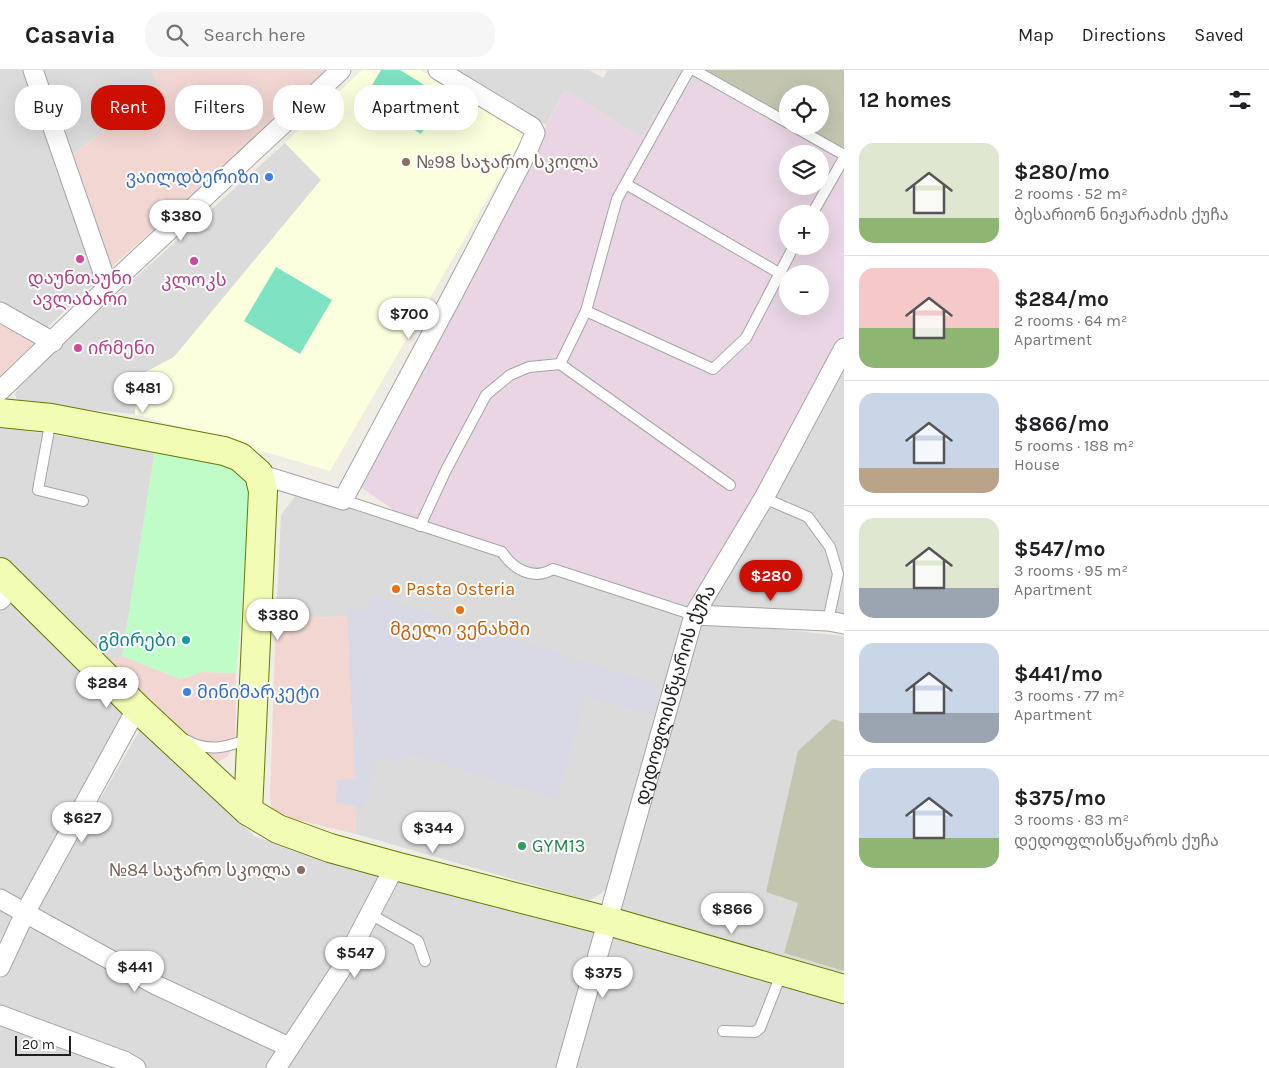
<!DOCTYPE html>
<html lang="en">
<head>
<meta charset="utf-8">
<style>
	:root { --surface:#fff; --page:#f6f6f6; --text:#202124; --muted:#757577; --line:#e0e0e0; --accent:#cc0f00 }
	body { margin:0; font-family:Karla,"Noto Sans Georgian",sans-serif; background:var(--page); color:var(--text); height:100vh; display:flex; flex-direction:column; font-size:19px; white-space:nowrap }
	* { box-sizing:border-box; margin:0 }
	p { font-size:16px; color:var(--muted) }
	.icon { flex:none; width:28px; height:28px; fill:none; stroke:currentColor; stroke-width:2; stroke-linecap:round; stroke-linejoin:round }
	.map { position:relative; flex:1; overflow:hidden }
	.details { display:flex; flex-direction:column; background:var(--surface); width:425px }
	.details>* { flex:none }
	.hud { position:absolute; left:15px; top:15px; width:475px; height:45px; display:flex; gap:10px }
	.buttons { position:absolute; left:779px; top:15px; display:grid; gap:10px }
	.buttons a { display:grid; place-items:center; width:50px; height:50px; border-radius:50%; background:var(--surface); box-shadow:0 5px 20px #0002; font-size:25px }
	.scale { position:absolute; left:15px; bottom:12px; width:56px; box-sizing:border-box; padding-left:5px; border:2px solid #1e1e1e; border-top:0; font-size:14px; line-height:18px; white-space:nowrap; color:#1e1e1e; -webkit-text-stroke:4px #fff; paint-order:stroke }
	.price { position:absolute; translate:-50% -42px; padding:0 11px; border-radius:18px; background:#fff; color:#222; font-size:16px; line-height:32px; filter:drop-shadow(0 1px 2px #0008) }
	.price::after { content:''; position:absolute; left:50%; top:30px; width:15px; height:11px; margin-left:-8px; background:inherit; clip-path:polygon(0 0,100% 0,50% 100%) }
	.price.current { background:var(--accent); color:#fff }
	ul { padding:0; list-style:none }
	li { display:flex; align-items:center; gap:15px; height:125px; padding:0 15px }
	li+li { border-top:1px solid var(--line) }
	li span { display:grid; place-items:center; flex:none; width:140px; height:100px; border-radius:15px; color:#555 }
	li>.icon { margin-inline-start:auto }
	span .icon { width:60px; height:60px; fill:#fffc; stroke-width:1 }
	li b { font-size:21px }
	h2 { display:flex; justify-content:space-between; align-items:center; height:60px; padding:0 15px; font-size:21px }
	.chip { padding:0 18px; border-radius:20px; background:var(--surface); box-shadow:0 5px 20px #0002; font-size:18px; line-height:45px }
	.chip.current { background:var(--accent); color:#fff }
	header { display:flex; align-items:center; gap:30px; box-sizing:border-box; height:70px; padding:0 25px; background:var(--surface); border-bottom:1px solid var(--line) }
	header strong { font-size:24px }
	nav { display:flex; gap:28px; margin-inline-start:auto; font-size:18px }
	.search { width:350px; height:45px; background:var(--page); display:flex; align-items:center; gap:12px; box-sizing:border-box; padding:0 18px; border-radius:20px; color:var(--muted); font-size:19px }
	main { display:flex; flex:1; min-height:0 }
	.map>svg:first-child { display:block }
	.residential { fill:#dcdbdb }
	.commercial { fill:#f1d6d2 }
	.industrial { fill:#e9d5e4; fill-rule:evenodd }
	.education { fill:#fcffdd }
	.construction { fill:#c3c5af }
	.park { fill:#bffcc8 }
	.pitch { fill:#7ee2c3 }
	.plaza { fill:#d9d8e5 }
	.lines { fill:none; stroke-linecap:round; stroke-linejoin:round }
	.lane-casing { stroke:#a5a5a5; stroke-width:12 }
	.street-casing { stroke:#a5a5a5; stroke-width:21 }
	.secondary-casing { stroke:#647a00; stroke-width:30 }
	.lane { stroke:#fff; stroke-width:10 }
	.street { stroke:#fff; stroke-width:19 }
	.secondary { stroke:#f3fcb5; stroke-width:28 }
	.education-dot { fill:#8d6e63; stroke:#fff; stroke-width:2 }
	.shop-dot { fill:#3f7fe0; stroke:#fff; stroke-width:2 }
	.hotel-dot { fill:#d1479c; stroke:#fff; stroke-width:2 }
	.food-dot { fill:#e8710a; stroke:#fff; stroke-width:2 }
	.culture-dot { fill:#0f9aa8; stroke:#fff; stroke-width:2 }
	.leisure-dot { fill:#2e9e5b; stroke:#fff; stroke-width:2 }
	.labels { text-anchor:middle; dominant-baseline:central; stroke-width:4; stroke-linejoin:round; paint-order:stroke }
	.education-label { font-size:18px; fill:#785e54; stroke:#fff; text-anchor:start }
	.shop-label { font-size:18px; fill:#366cbe; stroke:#fff; text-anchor:end }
	.hotel-label { font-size:18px; fill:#b23c85; stroke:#fff }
	.food-label { font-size:18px; fill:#c56008; stroke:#fff; text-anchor:start }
	.culture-label { font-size:18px; fill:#0d838f; stroke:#fff; text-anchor:end }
	.street-label { font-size:18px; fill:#1e1e1e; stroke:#fff }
	.leisure-label { font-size:18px; fill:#27864d; stroke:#fff; text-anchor:start }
</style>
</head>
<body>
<header>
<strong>Casavia</strong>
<div class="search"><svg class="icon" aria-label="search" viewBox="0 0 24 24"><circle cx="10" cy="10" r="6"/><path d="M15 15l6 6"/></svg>Search here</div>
<nav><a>Map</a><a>Directions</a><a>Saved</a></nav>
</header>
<main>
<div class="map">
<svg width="844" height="998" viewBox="0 0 844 998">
	<rect width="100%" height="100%" fill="#f0ede4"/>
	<g class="residential">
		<path d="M0,0H27L97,209L96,213L44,260L0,236Z"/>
		<path d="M41,0H151L159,17L71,86Z"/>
		<path d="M456,0H589L603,8L608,0H703L693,18L675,9L641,68L565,20L546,55Z"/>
		<path d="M285,73L322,109L174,287L138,306L135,344L19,333L15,325L20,312Z"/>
		<path d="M844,263V549L707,536Z"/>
		<path d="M0,357L155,380L122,586L107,592L0,486Z"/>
		<path d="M299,421L690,542L606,820L589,831L356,764L348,546L276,550L281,445Z"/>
		<path d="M11,529L129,648L21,837L0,826V540Z"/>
		<path d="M699,551L844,566V652L833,649L766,822L798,833L784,883L844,901V910L618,847Z"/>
		<path d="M141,658L255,767L386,804L335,893L282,975L33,845Z"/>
		<path d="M398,807L844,931V998H282Z"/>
		<path d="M0,838L13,846L0,870Z"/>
		<path d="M26,853L278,979L266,998H143L0,941V910Z"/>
		<path d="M0,955L117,998H0Z"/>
	</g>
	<g class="commercial">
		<path d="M151,0H331L108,200L71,86L159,18Z"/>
		<path d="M0,246L43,270L0,312Z"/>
		<path d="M348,546L355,709L356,764L272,744L270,727L276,550Z"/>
		<path d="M122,586L180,609L203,602L236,603L235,672L228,686L218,692L205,689L107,592Z"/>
	</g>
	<path class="industrial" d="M703,0L842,80L844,76V262L690,542L419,458L358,415L565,20L641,68L675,9L693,18ZM788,84H820V116H788ZM788,144H820V176H788ZM788,204H820V236H788Z"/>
	<path class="education" d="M362,0H420L526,62L330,401L135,344L138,306L174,287L321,110L285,73Z"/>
	<g class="construction">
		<path d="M704,0H844V76L842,80L801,56H820V24H788L787,48Z"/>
		<path d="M833,649L844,652V901L784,883L798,833L766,822L798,681Z"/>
	</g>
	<path class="park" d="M155,380L235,395L253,416L236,603L203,602L180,609L122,586Z"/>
	<g class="pitch">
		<path d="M381,0H400L444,27L421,64L364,29Z"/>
		<path d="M276,197L332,230L300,284L244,251Z"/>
	</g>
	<path class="plaza" d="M372,525L660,615L652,644L586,627L556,729L407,683L397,693L379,687L363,738L336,732L337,710L355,709L347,538L368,540Z"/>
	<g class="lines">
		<defs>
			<g id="lane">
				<path d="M694,0L788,53"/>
				<path d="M793,56L844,85"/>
				<path d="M626,114L779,203"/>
				<path d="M812,144L844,88"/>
				<path d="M586,241L713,299L746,268L794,176"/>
				<path d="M560,294L586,241L617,129L689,0"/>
				<path d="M51,349L38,420L83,431"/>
				<path d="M764,428L808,447L830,477L838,504L828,551"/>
				<path d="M343,430L502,482C513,499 533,511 553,499L694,545"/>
				<path d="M420,456L446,400L486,325L510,305L529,297L560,294L730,415"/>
				<path d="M186,670C209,683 226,677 249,669"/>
				<path d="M370,844L418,871L425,891"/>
				<path d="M723,961L755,962L760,958L782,902"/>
			</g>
			<g id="street">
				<path d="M33,0L108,217"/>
				<path d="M0,242L53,272"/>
				<path d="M0,321L108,217L341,0"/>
				<path d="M259,404L343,430L453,224L527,82L535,63L532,57L438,0"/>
				<path d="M0,530L13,516"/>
				<path d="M694,545L828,551L844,554"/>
				<path d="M0,829L156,915L289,977"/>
				<path d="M0,897L25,843L137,638"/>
				<path d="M0,945L124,991L136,998"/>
				<path d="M276,998L340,901L395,796"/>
				<path id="s1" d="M566,998L694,545L764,428L844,278"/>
			</g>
			<g id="secondary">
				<path d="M0,343L51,348L224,381L240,387L259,404L263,421L248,741"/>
				<path d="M0,502L137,638L248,741L278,759L330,778L395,796L608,851L844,919"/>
			</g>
		</defs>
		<use href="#lane" class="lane-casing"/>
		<use href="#street" class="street-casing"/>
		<use href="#secondary" class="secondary-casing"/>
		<use href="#lane" class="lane"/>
		<use href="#street" class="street"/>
		<use href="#secondary" class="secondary"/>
	</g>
	<g class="education-dot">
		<circle cx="406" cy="92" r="5"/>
		<circle cx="301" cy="800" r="5"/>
	</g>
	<g class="shop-dot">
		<circle cx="269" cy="107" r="5"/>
		<circle cx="187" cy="622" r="5"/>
	</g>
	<g class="hotel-dot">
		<circle cx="80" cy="189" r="5"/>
		<circle cx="194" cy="191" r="5"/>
		<circle cx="78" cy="278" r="5"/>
	</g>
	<g class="food-dot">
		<circle cx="396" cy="519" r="5"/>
		<circle cx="460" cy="540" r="5"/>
	</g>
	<circle class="culture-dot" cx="186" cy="570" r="5"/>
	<circle class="leisure-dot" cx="522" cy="776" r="5"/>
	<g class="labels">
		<g class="education-label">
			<text x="416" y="92">№98 საჯარო სკოლა</text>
			<text x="291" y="800" text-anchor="end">№84 საჯარო სკოლა</text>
		</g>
		<g class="shop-label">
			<text x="259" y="107">ვაილდბერიზი</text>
			<text x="197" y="622" text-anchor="start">მინიმარკეტი</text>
		</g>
		<g class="hotel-label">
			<text x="80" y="208">დაუნთაუნი<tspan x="80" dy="21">ავლაბარი</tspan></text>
			<text x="194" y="210">კლოკს</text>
			<text x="88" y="278" text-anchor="start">ირმენი</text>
		</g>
		<g class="food-label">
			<text x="406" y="519">Pasta Osteria</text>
			<text x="460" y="559" text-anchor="middle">მგელი ვენახში</text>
		</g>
		<g class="culture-label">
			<text x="176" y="570">გმირები</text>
		</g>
		<g class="street-label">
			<text stroke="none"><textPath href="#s1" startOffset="389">დედოფლისწყაროს ქუჩა</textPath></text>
		</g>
		<g class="leisure-label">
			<text x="532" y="776">GYM13</text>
		</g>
	</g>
</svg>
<div class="buttons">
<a><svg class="icon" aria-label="locate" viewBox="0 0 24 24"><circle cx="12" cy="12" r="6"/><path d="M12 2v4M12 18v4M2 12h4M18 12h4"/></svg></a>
<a><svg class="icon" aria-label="layers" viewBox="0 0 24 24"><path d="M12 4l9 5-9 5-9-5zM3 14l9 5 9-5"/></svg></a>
<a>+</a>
<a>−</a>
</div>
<div class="scale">20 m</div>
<b class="price" style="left:181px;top:172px">$380</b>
<b class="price" style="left:409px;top:270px">$700</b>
<b class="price" style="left:143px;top:344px">$481</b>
<b class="price current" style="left:771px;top:532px">$280</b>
<b class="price" style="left:278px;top:571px">$380</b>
<b class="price" style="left:107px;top:639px">$284</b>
<b class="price" style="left:82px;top:774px">$627</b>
<b class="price" style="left:433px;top:784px">$344</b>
<b class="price" style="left:732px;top:865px">$866</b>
<b class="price" style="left:355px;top:909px">$547</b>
<b class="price" style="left:135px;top:923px">$441</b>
<b class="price" style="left:603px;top:929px">$375</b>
<div class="hud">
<a class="chip">Buy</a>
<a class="chip current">Rent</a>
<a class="chip">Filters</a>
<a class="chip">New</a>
<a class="chip">Apartment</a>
</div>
</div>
<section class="details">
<h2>12 homes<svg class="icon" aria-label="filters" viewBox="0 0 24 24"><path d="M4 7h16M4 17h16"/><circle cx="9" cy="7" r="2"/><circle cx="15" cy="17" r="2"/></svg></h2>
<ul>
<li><span style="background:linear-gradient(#dfe7d0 75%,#8fb573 0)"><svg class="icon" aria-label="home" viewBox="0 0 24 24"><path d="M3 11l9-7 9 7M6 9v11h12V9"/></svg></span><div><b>$280/mo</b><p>2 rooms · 52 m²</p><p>ბესარიონ ნიჟარაძის ქუჩა</p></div></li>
<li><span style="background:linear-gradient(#f6c9c9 60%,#8fb573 0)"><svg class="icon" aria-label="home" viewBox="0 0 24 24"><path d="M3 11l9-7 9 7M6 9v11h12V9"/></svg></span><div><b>$284/mo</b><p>2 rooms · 64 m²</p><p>Apartment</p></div></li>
<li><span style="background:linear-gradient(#c9d6e8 75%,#b9a48a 0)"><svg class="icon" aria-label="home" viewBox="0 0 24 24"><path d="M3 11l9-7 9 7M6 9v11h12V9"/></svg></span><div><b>$866/mo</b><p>5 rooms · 188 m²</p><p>House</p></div></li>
<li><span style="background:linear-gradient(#dfe7d0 70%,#9aa5b1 0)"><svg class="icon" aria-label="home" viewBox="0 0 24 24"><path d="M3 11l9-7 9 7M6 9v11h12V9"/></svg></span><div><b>$547/mo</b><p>3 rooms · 95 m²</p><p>Apartment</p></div></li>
<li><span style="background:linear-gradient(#c9d6e8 70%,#9aa5b1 0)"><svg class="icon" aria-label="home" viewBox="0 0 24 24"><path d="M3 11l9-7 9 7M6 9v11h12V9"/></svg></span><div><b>$441/mo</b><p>3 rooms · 77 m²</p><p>Apartment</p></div></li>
<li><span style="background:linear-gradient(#c9d6e8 70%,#8fb573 0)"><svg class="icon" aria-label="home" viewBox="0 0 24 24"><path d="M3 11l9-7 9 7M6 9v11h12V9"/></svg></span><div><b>$375/mo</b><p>3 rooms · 83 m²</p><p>დედოფლისწყაროს ქუჩა</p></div></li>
</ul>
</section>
</main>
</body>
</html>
